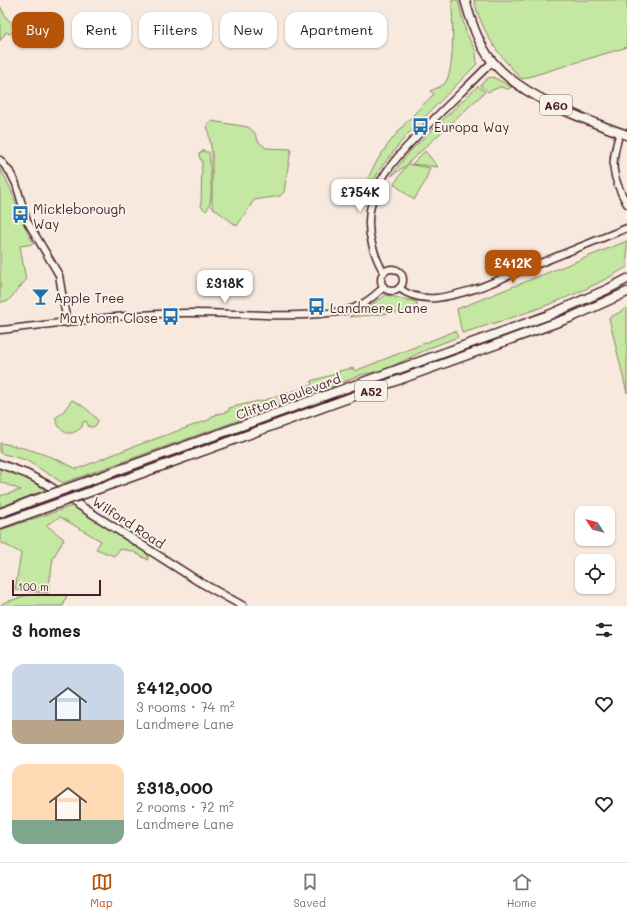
<!DOCTYPE html>
<html lang="en">
<head>
<meta charset="utf-8">
<style>
	:root { --surface:#fff; --page:#f2f2f2; --text:#222; --muted:#767676; --line:#e0e0e0; --accent:#b45309 }
	body { margin:0; font-family:Mali,sans-serif; background:var(--page); color:var(--text); height:100vh; display:flex; flex-direction:column; font-size:15px; white-space:nowrap }
	* { box-sizing:border-box; margin:0 }
	p { font-size:13px; color:var(--muted) }
	.icon { flex:none; width:22px; height:22px; fill:none; stroke:currentColor; stroke-width:2; stroke-linecap:round; stroke-linejoin:round }
	.map { position:relative; height:606px; overflow:hidden }
	.panel { display:flex; flex-direction:column; background:var(--surface); flex:1 }
	.panel>* { flex:none }
	.banner { position:absolute; left:12px; top:12px; width:400px; height:36px; display:flex; gap:8px }
	.needle { width:26px; rotate:305deg }
	.tools { position:absolute; left:575px; top:506px; display:grid; gap:8px }
	.tools a { display:grid; place-items:center; width:40px; height:40px; border-radius:8px; background:var(--surface); box-shadow:0 1px 3px #0004; font-size:20px }
	.scale { position:absolute; left:12px; bottom:10px; width:89px; box-sizing:border-box; padding-left:4px; border:2px solid #4a1f2b; border-top:0; font-size:11px; line-height:14px; white-space:nowrap; color:#4a1f2b; -webkit-text-stroke:3px #f7f3e8; paint-order:stroke }
	.price { position:absolute; translate:-50% -34px; padding:0 9px; border-radius:8px; background:#fff; color:#222; font-size:13px; line-height:26px; filter:drop-shadow(0 1px 2px #0008) }
	.price::after { content:''; position:absolute; left:50%; top:24px; width:12px; height:9px; margin-left:-6px; background:inherit; clip-path:polygon(0 0,100% 0,50% 100%) }
	.price.selected { background:var(--accent); color:#fff }
	ul { padding:0; list-style:none }
	li { display:flex; align-items:center; gap:12px; height:100px; padding:0 12px }
	li span { display:grid; place-items:center; flex:none; width:112px; height:80px; border-radius:12px; color:#555 }
	li>.icon { margin-inline-start:auto }
	span .icon { width:48px; height:48px; fill:#fffc; stroke-width:1 }
	li b { font-size:17px }
	h2 { display:flex; justify-content:space-between; align-items:center; height:48px; padding:0 12px; font-size:17px }
	.tag { padding:0 14px; border-radius:12px; background:var(--surface); box-shadow:0 1px 3px #0004; font-size:14px; line-height:36px }
	.tag.selected { background:var(--accent); color:#fff }
	.dock { display:flex; justify-content:space-around; align-items:center; height:56px; border-top:1px solid var(--line); background:var(--surface); font-size:11px; color:var(--muted) }
	.dock a { display:grid; justify-items:center; gap:2px }
	.dock .selected { color:var(--accent) }
	.map>svg:first-child { display:block }
	.green { fill:#c4e8a1; stroke:#878466 }
	.lines { fill:none; stroke-linecap:round; stroke-linejoin:round }
	.tertiary-casing { stroke:#4a1f2b; stroke-width:9 }
	.secondary-casing { stroke:#4a1f2b; stroke-width:10 }
	.primary-casing { stroke:#4a1f2b; stroke-width:11 }
	.trunk-casing { stroke:#4a1f2b; stroke-width:11 }
	.tertiary { stroke:#f7f3e8; stroke-width:6 }
	.secondary { stroke:#f7f3e8; stroke-width:7 }
	.primary { stroke:#f7f3e8; stroke-width:8 }
	.trunk { stroke:#f7f3e8; stroke-width:8 }
	.trunk-bridge-casing { stroke:#4a1f2b; stroke-width:11; stroke-linecap:butt }
	.trunk-bridge { stroke:#f7f3e8; stroke-width:8 }
	.labels { text-anchor:middle; dominant-baseline:central; stroke-width:4; stroke-linejoin:round; paint-order:stroke }
	.shield { fill:#f7f3e8; stroke:#7e5f64; stroke-width:1 }
	.shield-label { font-size:12px; font-weight:bold; fill:#4a1f2b }
	.poi-label { font-size:13px; fill:#4a1f2b; stroke:#f7f3e8; text-anchor:start }
	.street-label { font-size:13px; fill:#4a1f2b; stroke:#f7f3e8 }
</style>
</head>
<body>
<div class="map">
<svg width="627" height="606" viewBox="0 0 627 606">
	<rect width="100%" height="100%" fill="#f8e9de"/>
	<filter id="ink" filterUnits="userSpaceOnUse"><feTurbulence type="fractalNoise" baseFrequency=".025" numOctaves="2"/><feDisplacementMap in="SourceGraphic" scale="8" xChannelSelector="R" yChannelSelector="G"/><feConvolveMatrix kernelMatrix="1 2 1 2 8 2 1 2 1" color-interpolation-filters="sRGB"/></filter>
	<g filter="url(#ink)">
		<g class="green">
			<path d="M452,0H458L466,32L476,52L477,64L405,137L379,170L368,194H362C374,155 405,122 434,94L430,91C434,89 441,87 444,84C456,73 452,16 452,0Z"/>
			<path d="M474,0H627V47L522,79C497,54 483,34 474,0Z"/>
			<path d="M0,6L6,17L13,25L24,22L10,34L6,32L0,41Z"/>
			<path d="M493,77L512,87L508,89L500,87L488,92L480,85L488,78Z"/>
			<path d="M478,86L485,92L407,164L430,168L425,182L414,200L394,184L407,165L391,176L411,150Z"/>
			<path d="M211,121L248,127L254,132L259,142L266,148L291,149L284,192L280,196L254,200L237,226L212,207V153L207,124Z"/>
			<path d="M204,150V152H209C210,164 215,203 206,211L201,206L202,160L200,159L199,154Z"/>
			<path d="M425,151L438,167L412,164Z"/>
			<path d="M0,169C16,193 18,219 34,244L20,246L26,280L8,301L0,302Z"/>
			<path d="M627,241V267C576,298 519,316 462,333L457,309Z"/>
			<path d="M386,295L417,302L416,311L349,317L367,308Z"/>
			<path d="M627,308V393L609,318Z"/>
			<path d="M455,331L458,337L432,347L384,370L360,375L324,390L63,483L26,460L0,453V443C29,448 52,456 77,469L127,449L211,419L212,416L229,411V408L258,401L259,402L312,385L311,381L339,373V371L353,368L355,371Z"/>
			<path d="M72,400C80,403 94,414 98,421L96,425L93,427H89L86,421L83,422L82,427C68,439 60,432 55,418L62,413Z"/>
			<path d="M0,468L33,480L45,490L0,507V496L21,490L0,482Z"/>
			<path d="M75,505L148,554V560L132,551L120,549L114,556L96,549L101,541L60,517L46,525L64,539L53,558L48,593L15,590L21,553L0,542V530Z"/>
			<path d="M28,595H67L63,606H0L3,603Z"/>
		</g>
		<g class="lines">
			<defs>
				<g id="tertiary">
					<path d="M620,132C610,163 611,176 627,204"/>
					<path d="M0,160L10,172L16,184L27,221L59,275L67,323"/>
					<circle cx="392" cy="280" r="11"/>
					<path d="M384,272C378,264 375,255 372,244C357,193 398,155 431,122C451,102 472,82 492,62"/>
					<path d="M399,288C423,307 455,295 481,287L627,228"/>
					<path d="M0,330C61,323 123,314 185,313C237,312 291,320 343,311C360,308 371,299 384,287"/>
				</g>
				<path id="secondary" d="M0,464L27,474L46,484L198,581L243,606"/>
				<path id="primary" d="M465,0C471,21 478,44 492,61C520,96 585,120 627,135"/>
				<g id="trunk">
					<path d="M102,476L549,315L608,289L627,279"/>
					<path d="M112,484L572,317L627,292"/>
					<path d="M0,513L32,501"/>
					<path d="M0,524L42,509"/>
				</g>
			</defs>
			<use href="#tertiary" class="tertiary-casing"/>
			<use href="#secondary" class="secondary-casing"/>
			<use href="#primary" class="primary-casing"/>
			<use href="#trunk" class="trunk-casing"/>
			<use href="#tertiary" class="tertiary"/>
			<use href="#secondary" class="secondary"/>
			<use href="#primary" class="primary"/>
			<use href="#trunk" class="trunk"/>
			<defs>
				<g id="trunk-bridge">
					<path d="M32,501L102,476"/>
					<path d="M42,509L112,484"/>
				</g>
			</defs>
			<use href="#trunk-bridge" class="trunk-bridge-casing"/>
			<use href="#trunk-bridge" class="trunk-bridge"/>
		</g>
	</g>
	<defs>
		<symbol id="bus-bare" viewBox="-9 -9 18 18"><path d="M-5-6H5V4H4V6H2V4H-2V6H-4V4H-5ZM-3.5-4V0h7V-4ZM-3.5 1.2v1.5H-2V1.2ZM2 1.2v1.5H3.5V1.2Z" fill="#1f6fb2" stroke="#f7f3e8" stroke-width="2.5" paint-order="stroke"/></symbol>
		<symbol id="bar-bare" viewBox="-9 -9 18 18"><path d="M-6-5H6L.8 .8V4.5H3.5V6h-7V4.5H-.8V.8Z" fill="#1f6fb2" stroke="#f7f3e8" stroke-width="2.5" paint-order="stroke"/></symbol>
	</defs>
	<g fill-rule="evenodd">
		<use href="#bus-bare" x="408" y="114" width="25" height="25"/>
		<use href="#bus-bare" x="8" y="202" width="25" height="25"/>
		<use href="#bar-bare" x="28" y="284" width="25" height="25"/>
		<use href="#bus-bare" x="304" y="294" width="25" height="25"/>
		<use href="#bus-bare" x="158" y="304" width="25" height="25"/>
	</g>
	<g class="labels">
		<g class="shield">
			<rect x="540" y="95" width="32" height="20" rx="3"/>
			<rect x="355" y="381" width="32" height="20" rx="3"/>
		</g>
		<g class="shield-label">
			<text x="556" y="105">A60</text>
			<text x="371" y="391">A52</text>
		</g>
		<g class="poi-label">
			<text x="434" y="126">Europa Way</text>
			<text x="33" y="208">Mickleborough<tspan x="33" dy="15">Way</tspan></text>
			<text x="54" y="297">Apple Tree</text>
			<text x="330" y="307">Landmere Lane</text>
			<text x="158" y="317" text-anchor="end">Maythorn Close</text>
		</g>
		<g class="street-label">
			<text transform="translate(288 396) rotate(-20)">Clifton Boulevard</text>
			<text transform="translate(129 522) rotate(33)">Wilford Road</text>
		</g>
	</g>
</svg>
<div class="tools">
<a><svg class="needle" viewBox="-14 -14 28 28"><path d="M0-13l5 13h-10z" fill="#e53935"/><path d="M0 13l5-13h-10z" fill="#767676"/></svg></a>
<a><svg class="icon" aria-label="locate" viewBox="0 0 24 24"><circle cx="12" cy="12" r="6"/><path d="M12 2v4M12 18v4M2 12h4M18 12h4"/></svg></a>
</div>
<div class="scale">100 m</div>
<b class="price" style="left:360px;top:213px">£754K</b>
<b class="price selected" style="left:513px;top:284px">£412K</b>
<b class="price" style="left:225px;top:304px">£318K</b>
<div class="banner">
<a class="tag selected">Buy</a>
<a class="tag">Rent</a>
<a class="tag">Filters</a>
<a class="tag">New</a>
<a class="tag">Apartment</a>
</div>
</div>
<section class="panel">
<h2>3 homes<svg class="icon" aria-label="filters" viewBox="0 0 24 24"><path d="M4 7h16M4 17h16"/><circle cx="9" cy="7" r="2"/><circle cx="15" cy="17" r="2"/></svg></h2>
<ul>
<li><span style="background:linear-gradient(#c9d6e8 70%,#b9a48a 0)"><svg class="icon" aria-label="home" viewBox="0 0 24 24"><path d="M3 11l9-7 9 7M6 9v11h12V9"/></svg></span><div><b>£412,000</b><p>3 rooms · 74 m²</p><p>Landmere Lane</p></div><svg class="icon" aria-label="heart" viewBox="0 0 24 24"><path d="M12 20l-8-8c-3-5 5-10 8-4 3-6 11-1 8 4z"/></svg></li>
<li><span style="background:linear-gradient(#ffd9b3 70%,#7fa58c 0)"><svg class="icon" aria-label="home" viewBox="0 0 24 24"><path d="M3 11l9-7 9 7M6 9v11h12V9"/></svg></span><div><b>£318,000</b><p>2 rooms · 72 m²</p><p>Landmere Lane</p></div><svg class="icon" aria-label="heart" viewBox="0 0 24 24"><path d="M12 20l-8-8c-3-5 5-10 8-4 3-6 11-1 8 4z"/></svg></li>
</ul>
</section>
<nav class="dock">
<a class="selected"><svg class="icon" aria-label="map" viewBox="0 0 24 24"><path d="M3 6l6-2 6 2 6-2v14l-6 2-6-2-6 2zM9 4v14M15 6v14"/></svg>Map</a>
<a><svg class="icon" aria-label="saved" viewBox="0 0 24 24"><path d="M7 4h10v16l-5-4-5 4z"/></svg>Saved</a>
<a><svg class="icon" aria-label="home" viewBox="0 0 24 24"><path d="M3 11l9-7 9 7M6 9v11h12V9"/></svg>Home</a>
</nav>
</body>
</html>
